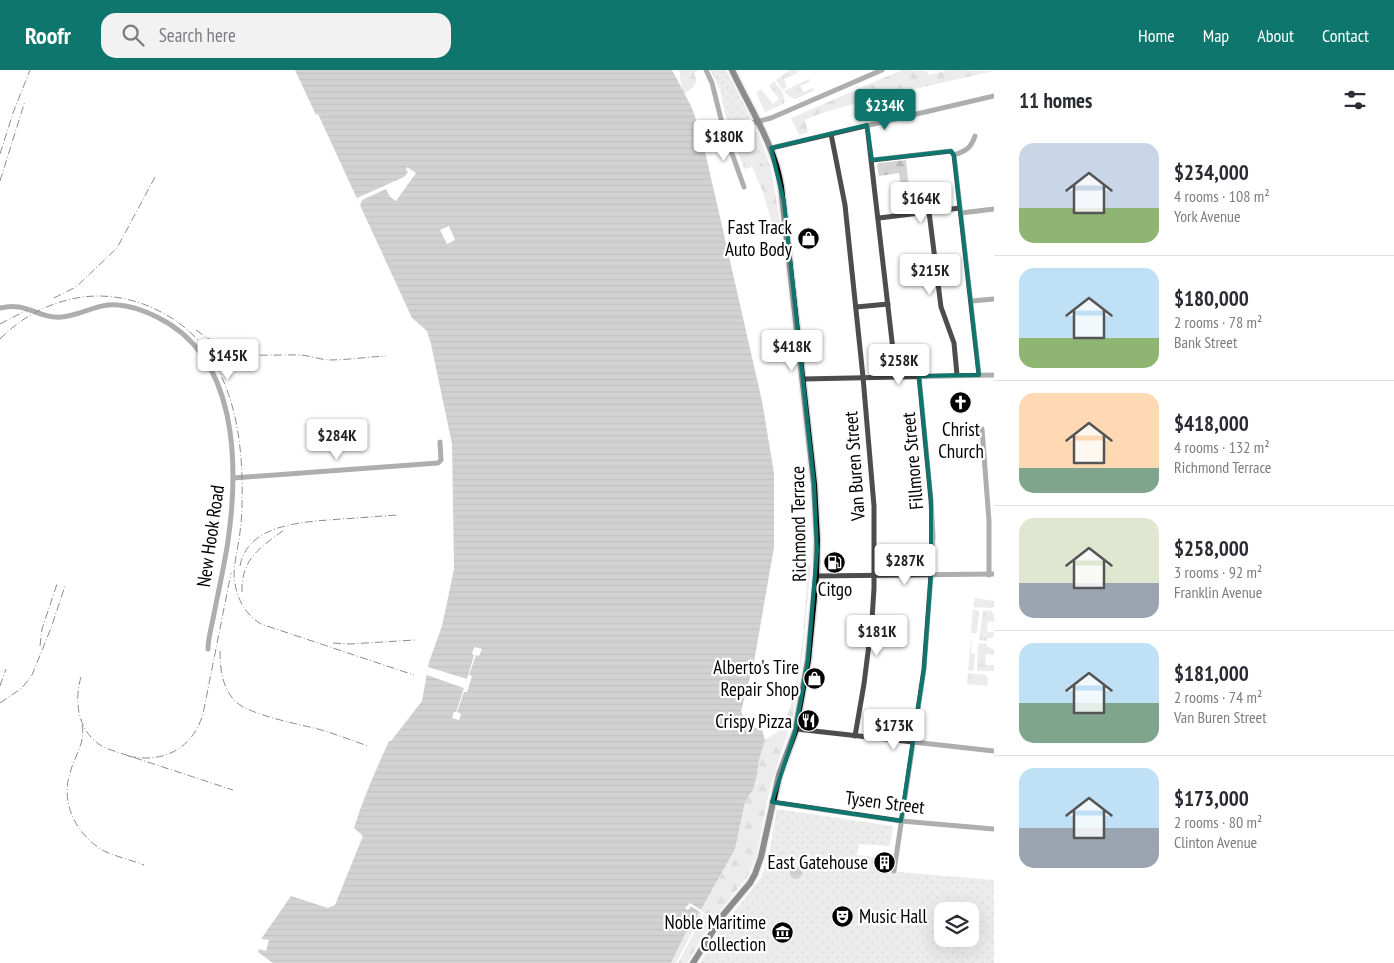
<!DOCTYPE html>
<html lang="en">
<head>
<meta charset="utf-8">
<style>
	:root { --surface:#fff; --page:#f2f2f3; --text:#2b2b33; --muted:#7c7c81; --line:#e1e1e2; --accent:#0f766e }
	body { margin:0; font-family:"PT Sans Narrow",sans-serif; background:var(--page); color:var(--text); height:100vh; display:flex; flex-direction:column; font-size:19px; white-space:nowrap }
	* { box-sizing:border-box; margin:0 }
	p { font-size:16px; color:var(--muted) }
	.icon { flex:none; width:28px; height:28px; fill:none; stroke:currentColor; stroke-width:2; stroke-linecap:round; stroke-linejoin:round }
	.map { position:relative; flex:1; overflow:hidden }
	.side { display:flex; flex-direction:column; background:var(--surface); width:400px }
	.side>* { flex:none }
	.buttons { position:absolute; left:934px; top:832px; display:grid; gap:10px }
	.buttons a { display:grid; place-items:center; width:45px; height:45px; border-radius:10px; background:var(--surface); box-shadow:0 5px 20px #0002; font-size:25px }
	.price { position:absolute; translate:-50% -42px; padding:0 11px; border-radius:5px; background:#fff; color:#222; font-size:16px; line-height:32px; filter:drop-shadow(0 1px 2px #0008) }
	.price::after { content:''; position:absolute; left:50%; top:30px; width:15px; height:11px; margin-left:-8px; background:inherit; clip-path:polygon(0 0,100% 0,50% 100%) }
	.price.selected { background:var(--accent); color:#fff }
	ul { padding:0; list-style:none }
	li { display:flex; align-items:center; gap:15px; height:125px; padding:0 25px }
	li+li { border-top:1px solid var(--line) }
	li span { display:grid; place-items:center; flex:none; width:140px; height:100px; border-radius:15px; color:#555 }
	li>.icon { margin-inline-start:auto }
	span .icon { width:60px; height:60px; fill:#fffc; stroke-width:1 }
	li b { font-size:21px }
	h2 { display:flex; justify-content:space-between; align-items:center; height:60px; padding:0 25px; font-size:21px }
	header { display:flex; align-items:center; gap:30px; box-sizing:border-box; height:70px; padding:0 25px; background:var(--accent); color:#fff }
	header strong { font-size:24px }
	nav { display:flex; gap:28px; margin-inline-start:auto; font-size:18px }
	.search { width:350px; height:45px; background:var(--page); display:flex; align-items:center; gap:12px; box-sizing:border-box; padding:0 18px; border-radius:15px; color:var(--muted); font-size:19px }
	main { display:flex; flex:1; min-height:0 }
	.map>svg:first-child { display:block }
	.grass { fill:url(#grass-tufts) }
	.forest { fill:url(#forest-firs) }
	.park { fill:url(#park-dots); fill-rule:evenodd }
	.water { fill:url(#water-rules) }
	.pier { fill:#fff }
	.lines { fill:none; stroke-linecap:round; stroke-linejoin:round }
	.major-casing { stroke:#dbdbdb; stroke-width:9 }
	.minor { stroke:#4d4d4d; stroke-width:5 }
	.major { stroke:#000; stroke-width:6 }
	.rail { stroke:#000; stroke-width:1; stroke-dasharray:8 2.5 1 2.5; stroke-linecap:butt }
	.marked { fill:none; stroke:#0f766e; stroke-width:4; stroke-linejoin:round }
	.labels { text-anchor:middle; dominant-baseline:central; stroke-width:4.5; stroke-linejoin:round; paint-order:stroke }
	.poi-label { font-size:19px; fill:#000; stroke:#fff; text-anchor:end }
	.street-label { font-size:19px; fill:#000; stroke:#fff }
</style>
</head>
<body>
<header>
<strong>Roofr</strong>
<div class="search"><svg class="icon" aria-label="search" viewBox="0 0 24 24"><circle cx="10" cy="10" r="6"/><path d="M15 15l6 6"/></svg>Search here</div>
<nav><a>Home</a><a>Map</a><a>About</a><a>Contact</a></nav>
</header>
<main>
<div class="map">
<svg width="994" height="893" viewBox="0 0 994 893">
	<defs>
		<pattern id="grass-tufts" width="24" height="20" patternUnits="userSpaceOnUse" patternTransform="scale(1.25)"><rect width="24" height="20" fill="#d4d4d4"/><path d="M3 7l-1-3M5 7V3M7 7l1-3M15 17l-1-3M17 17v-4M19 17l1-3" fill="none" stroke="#b4b4b4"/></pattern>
		<pattern id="forest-firs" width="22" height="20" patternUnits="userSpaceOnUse" patternTransform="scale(1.25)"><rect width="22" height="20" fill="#d4d4d4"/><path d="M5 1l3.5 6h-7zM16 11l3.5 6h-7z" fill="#b4b4b4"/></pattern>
		<pattern id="park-dots" width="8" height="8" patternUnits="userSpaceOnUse" patternTransform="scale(1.25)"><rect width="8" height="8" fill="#d4d4d4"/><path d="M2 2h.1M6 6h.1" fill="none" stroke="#b4b4b4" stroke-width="1.8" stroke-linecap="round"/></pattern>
		<pattern id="water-rules" width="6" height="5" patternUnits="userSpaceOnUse" patternTransform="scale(1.25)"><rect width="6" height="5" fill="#9b9b9b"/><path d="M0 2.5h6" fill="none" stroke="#7c7c7c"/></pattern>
	</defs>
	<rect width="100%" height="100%" fill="#fff"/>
	<g class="grass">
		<path d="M790,0H801L797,2L798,3L784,9L787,17L783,20L776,10Z"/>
		<path d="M809,9L810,12L800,16L803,22L813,18L814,21L795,29L790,27L784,21Z"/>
		<path d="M774,11C780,19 786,24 784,34L765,42L756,23L761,19L773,34L779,29L769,16Z"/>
		<path d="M755,61L758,62L771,99L756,90H754L751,94L752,97L744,99L733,66Z"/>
		<path d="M975,528L994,531V537L991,538L973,537Z"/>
		<path d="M973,539L979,541L977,563H971Z"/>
		<path d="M983,540L991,541L994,544V552L988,551L987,562H994V567L988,569L987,571L979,570Z"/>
		<path d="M971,570H972L971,583L975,584L974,600L968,601Z"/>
		<path d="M980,573L987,574V576L994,580V585L986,584L985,595H994V601H977L978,575Z"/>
		<path d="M968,603L986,605L988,608L987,616L967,614Z"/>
	</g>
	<g class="forest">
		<path d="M679,0H699L694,3L697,11L692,18L684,24C680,16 681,8 679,0Z"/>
		<path d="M902,0L926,1L929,5L948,0L994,1L870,29L819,44L805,50L808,63L799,65L791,48Z"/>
		<path d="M754,90H756L771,99L782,164L775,165L763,122L752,97L751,94Z"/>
		<path d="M906,90L909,119L901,120L899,103L879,106L877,95L879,93Z"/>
		<path d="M811,494L803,578L793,646L770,717L756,787L748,806L716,846L711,844L709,846L701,841L735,779L745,732L753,720L757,705L759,690L765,670C768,667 772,666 775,664C803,641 805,532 808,496Z"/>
		<path d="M700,842L702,844L676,893H671L685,864Z"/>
		<path d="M704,844L708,848L707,850L710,855L687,893H678Z"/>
	</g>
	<g class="park">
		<path d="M710,0H726L751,48L735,52L728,50L725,44L720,19Z"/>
		<path d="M777,739L893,756L890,776L859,774L857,785L888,789L887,801L994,810V893H700L720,859L761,808L768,788ZM942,841H970V869H942Z"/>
	</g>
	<g class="water">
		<path d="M295,0H672L692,38L701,64L762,331L774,403V477L754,592L741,641L747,655L762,660L765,670L759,690L757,705L753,720L745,732L735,779L701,840L690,833L685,838L688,840L691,836L700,842L685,864L671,893H273L258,882L259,879L266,881L269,870L261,869L291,826L328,838L335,835L363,766L354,758C363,728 376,700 389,671H391L422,631L429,592L442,556L454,499L452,374L431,274L427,261L412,248L318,44L316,45Z"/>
		<circle cx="796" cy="803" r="6"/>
	</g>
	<g class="pier">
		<path d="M407,97L416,103L396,131L390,127L386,119L362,130L360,136L357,128L404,107L408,102L406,100Z"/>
		<path d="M449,156L455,170L447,174L440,160Z"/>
		<path d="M474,577L482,579L479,586L476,585L469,605L472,606L467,622H464L457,642L461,644L459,650L452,648L454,642H456L464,618L427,605L428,597L467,609L474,585L472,584Z"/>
	</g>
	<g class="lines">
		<defs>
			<path id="major" d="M693,893L723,845L750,813L755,804L761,787L779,705L795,662L808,590L816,506L817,470L814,414L781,117C774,73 750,39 732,0"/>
		</defs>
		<use href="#major" class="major-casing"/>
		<g class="minor">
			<path d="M706,0L712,13L724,61L744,117"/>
			<path d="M867,55L896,306"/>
			<path d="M724,61L771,48L882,0"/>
			<path d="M831,64L845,135L863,307L874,436V518L872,550L864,614L855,666"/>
			<path d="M771,78L994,26"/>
			<path d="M954,85C966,81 971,78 975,66"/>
			<path d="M872,90L951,81L954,85L979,305"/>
			<path d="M929,142L941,237L954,273L957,305"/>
			<path d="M961,143L994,139"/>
			<path d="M879,148L960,138"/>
			<path d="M972,231L994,229"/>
			<path d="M856,237L888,234"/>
			<path d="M0,238C26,231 38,249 62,247C82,245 98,233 118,235C132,236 145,241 157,247C238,286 239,394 228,471C224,497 218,523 213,549C211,559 208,569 208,579"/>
			<path d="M803,309L994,305"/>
			<path d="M982,359L989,451V505"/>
			<path d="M233,408L438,393L441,390L440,372"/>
			<path d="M816,506L994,504"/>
			<path d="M796,659L994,681"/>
			<path d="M772,732L901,751L994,759"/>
			<path d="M894,801L924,599L931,505L933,466L931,430L919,306"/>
		</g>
		<use href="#major" class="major"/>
		<g class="rail">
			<path d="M0,84L13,43L30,0"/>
			<path d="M0,111L25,31"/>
			<path d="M54,228L76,217L117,178L155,107"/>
			<path d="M0,254L27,240"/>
			<path d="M196,260C239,292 252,284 301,285C310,286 319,289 328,290C347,290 367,287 386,286"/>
			<path d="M0,269C25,243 62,226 98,226C121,226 143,232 163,243C231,279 244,362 242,432C242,444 241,457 239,469C237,484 232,500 235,514C238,531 247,546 261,554L414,605"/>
			<path d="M240,496C248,452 307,452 341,449C360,448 379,446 398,445"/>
			<path d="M242,522C241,490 259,478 284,460"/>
			<path d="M333,573L350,574L415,570"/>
			<path d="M40,576L42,559L57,514"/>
			<path d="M220,581C220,599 222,617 235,631C249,645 298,654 318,659C335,664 351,670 368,676"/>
			<path d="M81,607C73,634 79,667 108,679L233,720"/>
			<path d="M0,616L6,599"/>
			<path d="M0,633L22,618L32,605L51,558L65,516"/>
			<path d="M82,655C86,672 74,687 70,703C60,733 77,766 104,781C117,787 131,790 144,795"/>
			<path d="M128,686C164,694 193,678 203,644L231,503"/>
		</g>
	</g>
	<path d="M0 0H994V893H0ZM867,55L872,90L951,81L954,85L979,305L919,306L931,430V505L924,599L901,751L772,732L795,662L808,590L817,480L814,414L784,132L771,78Z" fill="#fff" fill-opacity=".55" fill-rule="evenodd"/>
	<path class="marked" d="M867,55L872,90L951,81L954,85L979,305L919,306L931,430V505L924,599L901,751L772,732L795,662L808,590L817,480L814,414L784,132L771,78Z"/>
	<defs>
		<symbol id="shop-disc" viewBox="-11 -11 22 22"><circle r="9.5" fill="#000" stroke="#fff"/><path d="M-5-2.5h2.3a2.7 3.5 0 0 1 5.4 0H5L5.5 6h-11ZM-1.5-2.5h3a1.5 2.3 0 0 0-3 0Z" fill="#fff"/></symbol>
		<symbol id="church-disc" viewBox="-11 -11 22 22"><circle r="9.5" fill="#000" stroke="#fff"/><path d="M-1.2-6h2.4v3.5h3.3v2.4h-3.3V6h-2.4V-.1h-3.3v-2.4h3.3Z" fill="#fff"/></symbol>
		<symbol id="fuel-disc" viewBox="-11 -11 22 22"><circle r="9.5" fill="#000" stroke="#fff"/><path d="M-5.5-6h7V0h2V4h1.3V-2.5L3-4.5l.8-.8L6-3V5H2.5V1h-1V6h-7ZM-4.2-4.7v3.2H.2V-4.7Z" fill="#fff"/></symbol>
		<symbol id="restaurant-disc" viewBox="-11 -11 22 22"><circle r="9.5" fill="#000" stroke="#fff"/><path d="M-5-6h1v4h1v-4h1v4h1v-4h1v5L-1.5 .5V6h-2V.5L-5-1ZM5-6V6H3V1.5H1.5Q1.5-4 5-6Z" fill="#fff"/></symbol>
		<symbol id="building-disc" viewBox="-11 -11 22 22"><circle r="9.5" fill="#000" stroke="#fff"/><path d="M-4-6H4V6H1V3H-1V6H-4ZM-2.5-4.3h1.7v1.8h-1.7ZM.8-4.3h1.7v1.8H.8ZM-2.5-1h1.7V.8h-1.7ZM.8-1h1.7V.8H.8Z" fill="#fff"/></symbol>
		<symbol id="theatre-disc" viewBox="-11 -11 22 22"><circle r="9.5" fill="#000" stroke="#fff"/><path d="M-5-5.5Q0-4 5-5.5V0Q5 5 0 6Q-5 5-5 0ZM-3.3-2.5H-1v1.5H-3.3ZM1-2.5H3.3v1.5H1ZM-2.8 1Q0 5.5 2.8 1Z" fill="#fff"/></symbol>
		<symbol id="museum-disc" viewBox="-11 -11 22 22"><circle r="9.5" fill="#000" stroke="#fff"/><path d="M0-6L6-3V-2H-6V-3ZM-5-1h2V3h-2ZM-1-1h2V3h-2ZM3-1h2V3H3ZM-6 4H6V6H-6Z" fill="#fff"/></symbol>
	</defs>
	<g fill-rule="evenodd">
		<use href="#shop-disc" x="796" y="156" width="25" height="25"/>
		<use href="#church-disc" x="948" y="320" width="25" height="25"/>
		<use href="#fuel-disc" x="822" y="480" width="25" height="25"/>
		<use href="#shop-disc" x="802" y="596" width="25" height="25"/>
		<use href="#restaurant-disc" x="796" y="638" width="25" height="25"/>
		<use href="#building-disc" x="872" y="780" width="25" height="25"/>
		<use href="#theatre-disc" x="830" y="834" width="25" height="25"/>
		<use href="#museum-disc" x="770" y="850" width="25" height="25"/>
	</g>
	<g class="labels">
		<g class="poi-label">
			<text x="792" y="157">Fast Track<tspan x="792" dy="22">Auto Body</tspan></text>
			<text x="961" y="359" text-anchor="middle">Christ<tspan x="961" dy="22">Church</tspan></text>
			<text x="835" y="519" text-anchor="middle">Citgo</text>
			<text x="799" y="597">Alberto's Tire<tspan x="799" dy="22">Repair Shop</tspan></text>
			<text x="792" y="651">Crispy Pizza</text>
			<text x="868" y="792">East Gatehouse</text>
			<text x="859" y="846" text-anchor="start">Music Hall</text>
			<text x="766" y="852">Noble Maritime<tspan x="766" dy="22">Collection</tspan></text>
		</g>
		<g class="street-label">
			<text transform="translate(912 391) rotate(-95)">Fillmore Street</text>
			<text transform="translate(854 396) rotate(-94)">Van Buren Street</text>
			<text transform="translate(798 454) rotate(-91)">Richmond Terrace</text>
			<text transform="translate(210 466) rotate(-82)">New Hook Road</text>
			<text transform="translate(885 732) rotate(7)">Tysen Street</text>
		</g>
	</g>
</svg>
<div class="buttons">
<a><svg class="icon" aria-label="layers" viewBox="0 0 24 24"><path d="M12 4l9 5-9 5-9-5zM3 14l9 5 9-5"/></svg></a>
</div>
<b class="price selected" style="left:885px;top:61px">$234K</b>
<b class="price" style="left:724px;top:92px">$180K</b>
<b class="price" style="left:921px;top:154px">$164K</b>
<b class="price" style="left:930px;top:226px">$215K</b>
<b class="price" style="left:792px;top:302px">$418K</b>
<b class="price" style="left:228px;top:311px">$145K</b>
<b class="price" style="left:899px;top:316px">$258K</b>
<b class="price" style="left:337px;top:391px">$284K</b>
<b class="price" style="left:905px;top:516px">$287K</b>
<b class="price" style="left:877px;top:587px">$181K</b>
<b class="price" style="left:894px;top:681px">$173K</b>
</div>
<section class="side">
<h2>11 homes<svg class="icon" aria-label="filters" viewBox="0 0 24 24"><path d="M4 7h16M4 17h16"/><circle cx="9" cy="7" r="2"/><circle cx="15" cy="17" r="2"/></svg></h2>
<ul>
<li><span style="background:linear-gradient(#c9d6e8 65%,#8fb573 0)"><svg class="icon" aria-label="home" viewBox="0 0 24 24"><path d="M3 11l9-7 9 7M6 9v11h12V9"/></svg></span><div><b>$234,000</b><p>4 rooms · 108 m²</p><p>York Avenue</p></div></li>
<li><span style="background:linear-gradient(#bfe0f5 70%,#8fb573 0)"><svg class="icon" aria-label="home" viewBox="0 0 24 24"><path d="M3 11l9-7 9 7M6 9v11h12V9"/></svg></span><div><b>$180,000</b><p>2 rooms · 78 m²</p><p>Bank Street</p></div></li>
<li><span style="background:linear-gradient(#ffd9b3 75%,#7fa58c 0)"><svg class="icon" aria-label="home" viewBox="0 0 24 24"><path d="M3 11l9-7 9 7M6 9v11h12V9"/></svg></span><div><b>$418,000</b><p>4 rooms · 132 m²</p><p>Richmond Terrace</p></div></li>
<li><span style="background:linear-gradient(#dfe7d0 65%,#9aa5b1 0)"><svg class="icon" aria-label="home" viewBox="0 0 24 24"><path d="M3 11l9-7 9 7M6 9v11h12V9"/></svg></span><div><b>$258,000</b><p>3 rooms · 92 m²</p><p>Franklin Avenue</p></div></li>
<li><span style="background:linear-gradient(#bfe0f5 60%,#7fa58c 0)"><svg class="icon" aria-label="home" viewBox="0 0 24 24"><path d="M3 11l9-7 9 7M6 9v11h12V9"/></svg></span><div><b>$181,000</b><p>2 rooms · 74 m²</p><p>Van Buren Street</p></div></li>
<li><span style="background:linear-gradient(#bfe0f5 60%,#9aa5b1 0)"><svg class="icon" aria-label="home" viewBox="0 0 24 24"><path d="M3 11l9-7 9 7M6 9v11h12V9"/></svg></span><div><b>$173,000</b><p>2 rooms · 80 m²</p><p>Clinton Avenue</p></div></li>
</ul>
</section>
</main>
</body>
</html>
